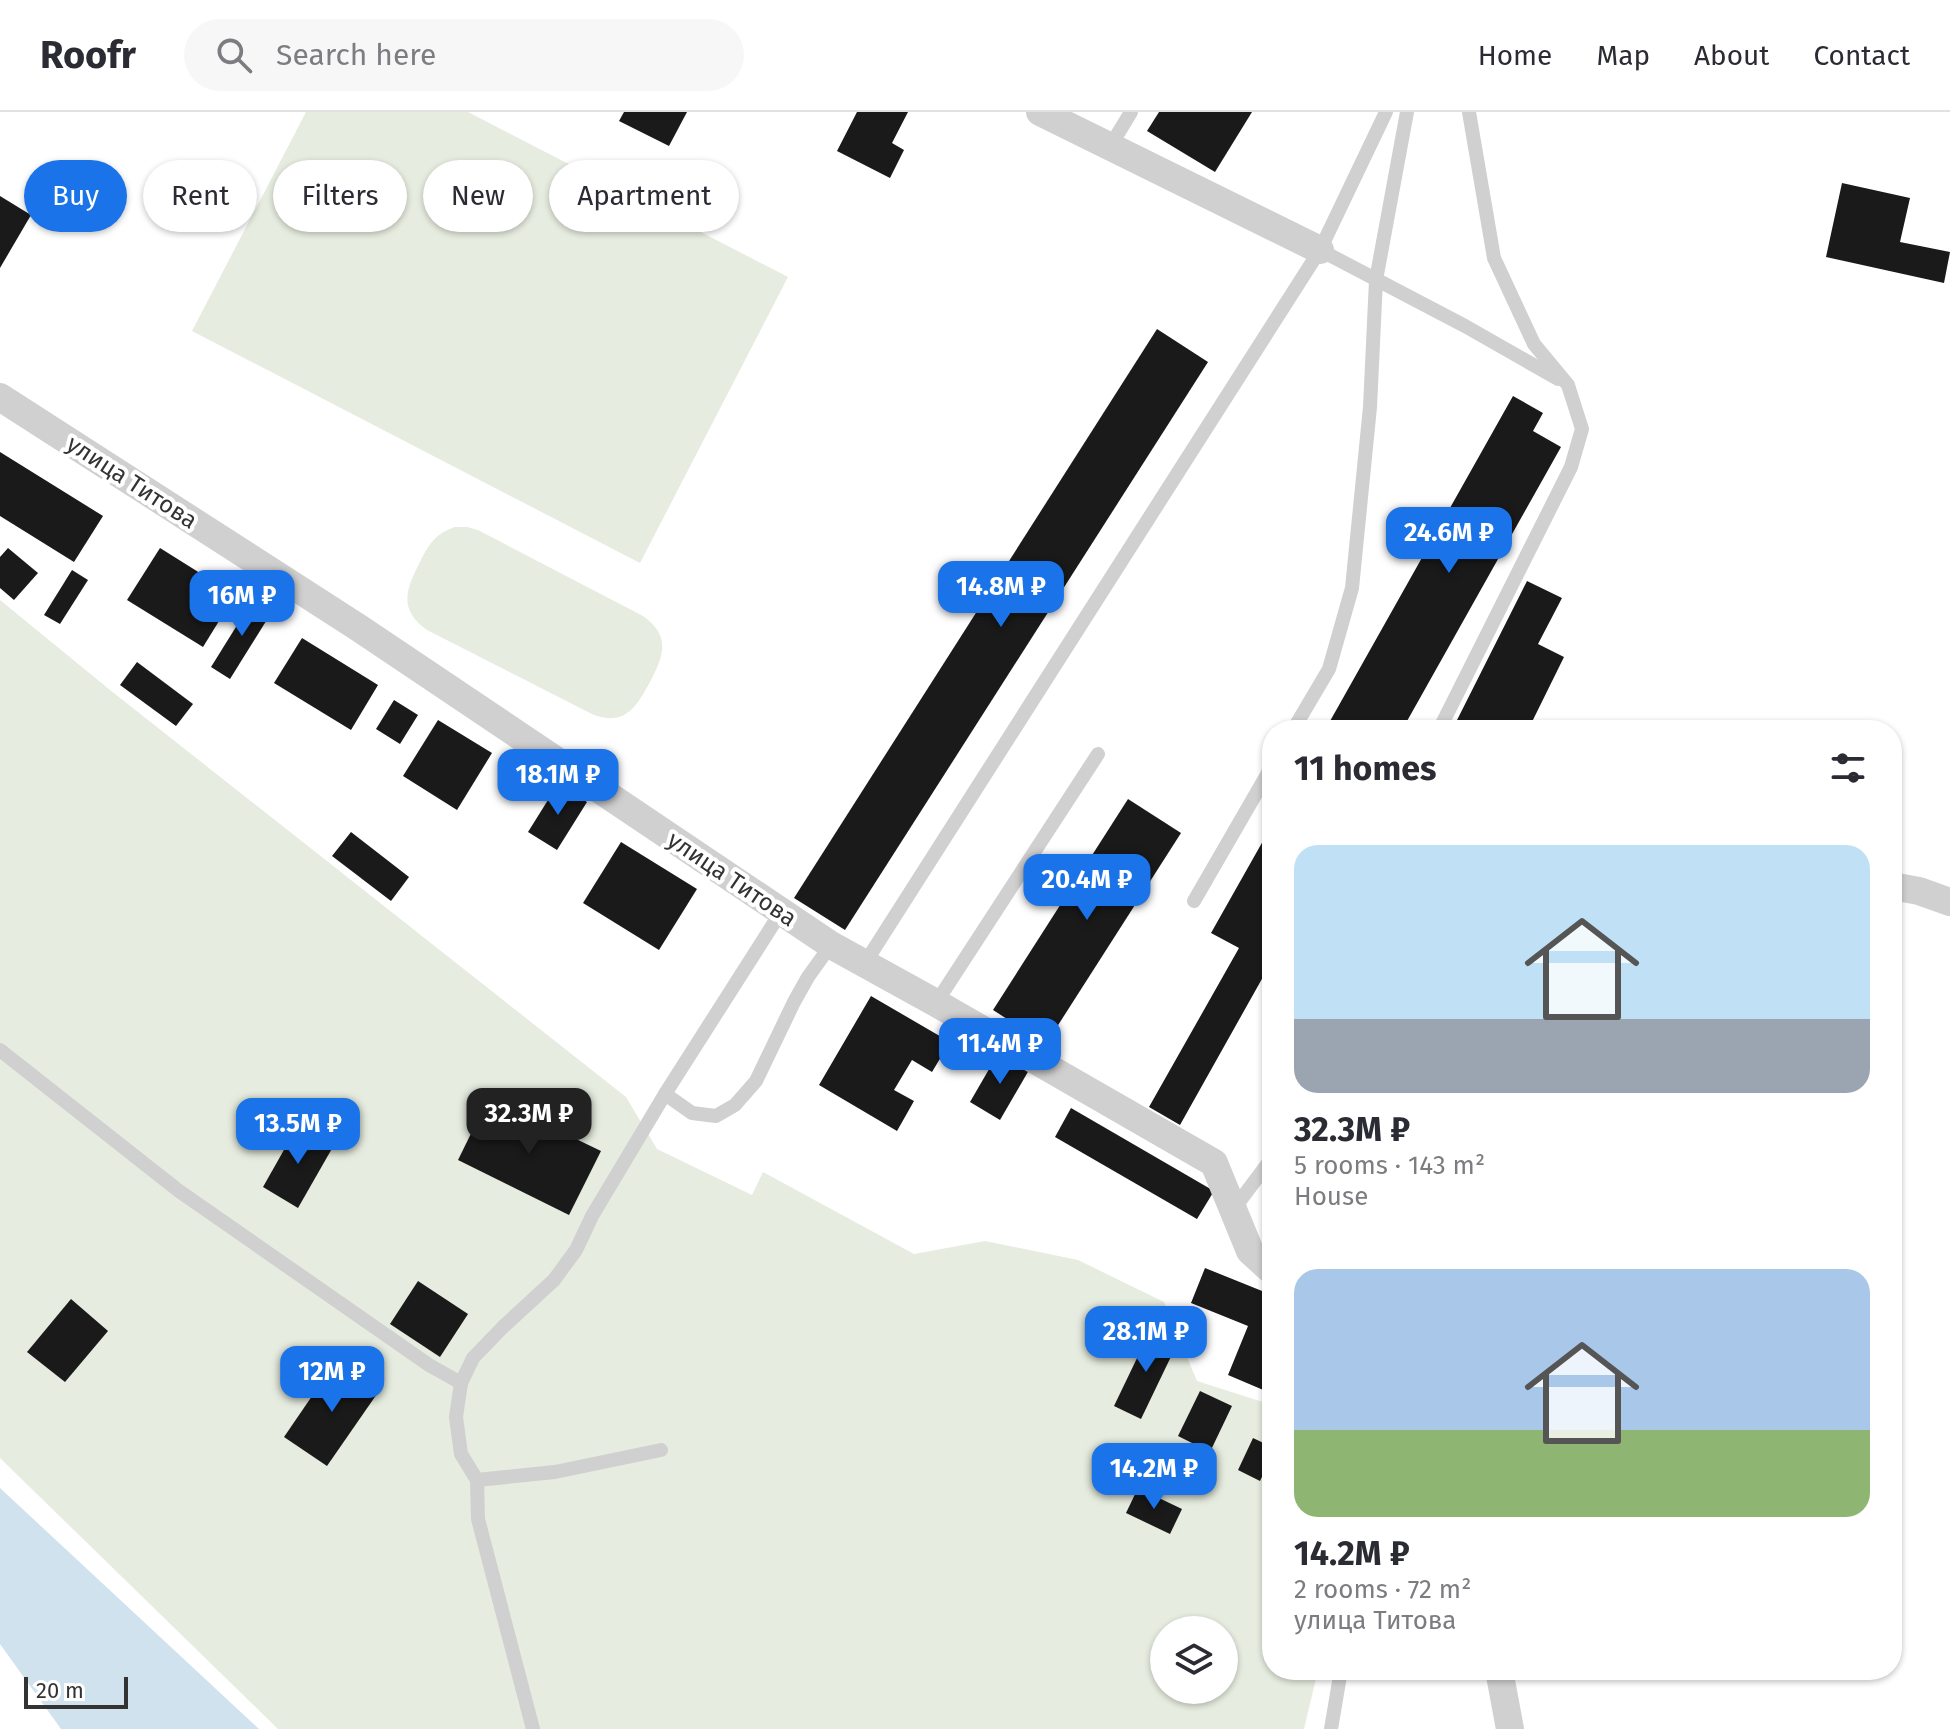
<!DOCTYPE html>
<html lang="en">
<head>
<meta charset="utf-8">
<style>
	:root { --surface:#fff; --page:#f7f7f7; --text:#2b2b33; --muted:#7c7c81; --line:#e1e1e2; --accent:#1a73e8 }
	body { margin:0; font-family:"Fira Sans",sans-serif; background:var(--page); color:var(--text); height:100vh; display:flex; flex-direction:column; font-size:30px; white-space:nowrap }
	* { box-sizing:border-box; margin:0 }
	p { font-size:26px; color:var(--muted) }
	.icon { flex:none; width:44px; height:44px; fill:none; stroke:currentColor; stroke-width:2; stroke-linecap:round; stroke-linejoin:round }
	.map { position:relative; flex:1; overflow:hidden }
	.side { position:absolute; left:1262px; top:608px; width:640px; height:960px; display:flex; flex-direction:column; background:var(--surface); border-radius:32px; box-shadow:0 2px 6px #0004 }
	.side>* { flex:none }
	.hud { position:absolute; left:24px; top:48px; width:760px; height:72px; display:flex; gap:16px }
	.buttons { position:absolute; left:1150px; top:1504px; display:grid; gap:16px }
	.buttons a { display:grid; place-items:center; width:88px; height:88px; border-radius:50%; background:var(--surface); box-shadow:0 2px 6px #0004; font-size:40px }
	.scale { position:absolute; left:24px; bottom:20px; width:104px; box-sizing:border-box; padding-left:8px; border:4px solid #333; border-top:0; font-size:22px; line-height:28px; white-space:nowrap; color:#333; -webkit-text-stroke:6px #fff; paint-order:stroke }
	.price { position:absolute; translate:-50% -68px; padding:0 18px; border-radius:16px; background:var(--accent); color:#fff; font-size:26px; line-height:52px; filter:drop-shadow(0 2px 4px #0008) }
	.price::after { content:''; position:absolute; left:50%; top:48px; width:24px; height:18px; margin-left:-12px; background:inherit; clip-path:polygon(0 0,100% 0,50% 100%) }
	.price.active { background:#222; color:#fff }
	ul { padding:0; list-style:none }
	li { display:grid; align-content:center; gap:16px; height:424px; padding:0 32px }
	li span { display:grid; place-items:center; height:248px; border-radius:24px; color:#555 }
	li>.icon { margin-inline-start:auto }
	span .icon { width:144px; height:144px; fill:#fffc; stroke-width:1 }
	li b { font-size:34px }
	h2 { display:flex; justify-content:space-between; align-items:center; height:96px; padding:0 32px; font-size:34px }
	.chip { padding:0 28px; border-radius:36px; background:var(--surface); box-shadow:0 2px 6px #0004; font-size:28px; line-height:72px }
	.chip.active { background:var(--accent); color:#fff }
	header { display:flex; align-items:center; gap:48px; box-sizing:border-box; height:112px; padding:0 40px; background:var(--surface); border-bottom:2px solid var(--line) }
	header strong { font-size:38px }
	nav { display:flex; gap:44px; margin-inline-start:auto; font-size:28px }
	.search { width:560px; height:72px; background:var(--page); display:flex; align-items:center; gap:20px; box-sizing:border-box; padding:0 28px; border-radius:44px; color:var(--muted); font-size:30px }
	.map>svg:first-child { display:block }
	.green { fill:#e6ecdf; fill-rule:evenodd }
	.water { fill:#cfe2ee }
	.building { fill:#1a1a1a }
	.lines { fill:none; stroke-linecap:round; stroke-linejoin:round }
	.lane { stroke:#d0d0d0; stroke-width:14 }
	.street { stroke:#d0d0d0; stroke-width:28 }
	.labels { text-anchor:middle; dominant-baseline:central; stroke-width:8; stroke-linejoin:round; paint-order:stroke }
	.street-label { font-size:24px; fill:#333; stroke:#fff }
</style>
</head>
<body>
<header>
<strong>Roofr</strong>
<div class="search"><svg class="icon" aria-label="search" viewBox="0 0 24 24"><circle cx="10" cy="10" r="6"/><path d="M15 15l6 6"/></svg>Search here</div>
<nav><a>Home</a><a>Map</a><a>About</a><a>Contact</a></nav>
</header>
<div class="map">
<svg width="1950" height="1617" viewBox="0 0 1950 1617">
	<rect width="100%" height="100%" fill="#fff"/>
	<g class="green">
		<path d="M306,0H468L788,165L640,451L192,219Z"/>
		<path d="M455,415H467L478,418L643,504C671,524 664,543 650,570C636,596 624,615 592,602L427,518C398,497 406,477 420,450C429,432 436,421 455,415Z"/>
		<path d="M0,488L110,578L626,985L657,1037L752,1083L763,1060L914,1142L985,1129L1078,1148L1164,1190L1197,1269L1272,1293V1558H1318L1304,1617H278L0,1346ZM1164,1518H1224V1578H1164Z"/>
	</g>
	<path class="water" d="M0,1376L259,1617H61L0,1532Z"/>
	<g class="building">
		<path d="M624,0H687L669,34L619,9Z"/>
		<path d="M857,0H908L892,31L904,38L890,66L837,39Z"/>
		<path d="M1159,0H1252L1215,60L1147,19Z"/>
		<path d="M1842,71L1910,86L1900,130L1950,140L1944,171L1826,145Z"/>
		<path d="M0,84L31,103L0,156Z"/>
		<path d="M1157,217L1208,250L845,818L794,786Z"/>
		<path d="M1513,284L1543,301L1533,319L1561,335L1402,618H1325Z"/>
		<path d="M0,340L103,404L74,450L0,404Z"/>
		<path d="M8,436L38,461L14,488L0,476V445Z"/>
		<path d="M160,436L235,483L203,535L127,488Z"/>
		<path d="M72,458L88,468L60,512L44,503Z"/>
		<path d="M1527,469L1562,486L1538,532L1564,545L1528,618H1452Z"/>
		<path d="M254,486L273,498L230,567L211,555Z"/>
		<path d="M302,526L378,573L351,618L274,571Z"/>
		<path d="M137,550L193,592L176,614L120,573Z"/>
		<path d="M394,588L418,603L400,632L376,617Z"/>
		<path d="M438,608L492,641L457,698L403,664Z"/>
		<path d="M558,672L587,690L557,738L528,720Z"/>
		<path d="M1128,687L1181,721L1046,932L993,898Z"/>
		<path d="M1272,713V849L1180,1013L1149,995L1239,836L1211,821Z"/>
		<path d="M351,720L409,765L391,789L332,744Z"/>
		<path d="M621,730L697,777L659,838L583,791Z"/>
		<path d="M871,884L950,930L932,960L912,948L894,978L914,989L897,1019L819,973Z"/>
		<path d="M999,940L1029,958L1000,1008L970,990Z"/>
		<path d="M489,985L601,1039L569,1103L458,1048Z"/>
		<path d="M1071,996L1214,1079L1197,1107L1055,1025Z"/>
		<path d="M298,1013L334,1033L298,1096L263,1075Z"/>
		<path d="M1205,1156L1272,1183V1269L1268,1280L1228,1263L1248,1214L1191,1191Z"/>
		<path d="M418,1169L468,1202L440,1245L390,1212Z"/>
		<path d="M71,1187L108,1219L65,1270L27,1240Z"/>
		<path d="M1151,1217L1178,1230L1141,1307L1114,1294Z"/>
		<path d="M336,1249L379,1279L327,1354L284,1325Z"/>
		<path d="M1200,1279L1232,1294L1210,1340L1178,1324Z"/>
		<path d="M1253,1326L1272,1335V1344L1260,1369L1238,1358Z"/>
		<path d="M1138,1376L1182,1397L1170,1422L1126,1401Z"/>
	</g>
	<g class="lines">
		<g class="lane">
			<path d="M1111,33L1131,0"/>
			<path d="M1320,138L1465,214L1558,267"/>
			<path d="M1293,618L1329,557L1352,476L1370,295L1376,168L1407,0"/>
			<path d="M1439,618L1571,355L1582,317L1568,273L1534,232L1494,146L1469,0"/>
			<path d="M1194,789L1272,654"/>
			<path d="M865,851L1320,138L1386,0"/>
			<path d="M936,891L1098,642"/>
			<path d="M0,938L179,1079L429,1253L461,1271"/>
			<path d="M665,982L692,1001L716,1004L735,993L756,969L794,890L808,865L831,833"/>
			<path d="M1233,1098L1269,1050L1272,1039"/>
			<path d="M477,1368L555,1360L661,1338"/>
			<path d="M533,1617L478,1407L477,1368L461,1342L456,1305L461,1271L473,1246L503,1215L554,1168L576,1138L592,1104L665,982L781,800"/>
			<path d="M1331,1617L1341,1558"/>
		</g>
		<g class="street">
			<path d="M1040,0L1320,138"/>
			<path d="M0,285L359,516L831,833L936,891L1214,1051L1250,1139L1272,1159"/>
			<path d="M1892,774L1919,779L1950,790"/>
			<path d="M1499,1558L1510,1617"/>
		</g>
	</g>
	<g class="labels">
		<g class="street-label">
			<text transform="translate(132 370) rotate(33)">улица Титова</text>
			<text transform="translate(732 767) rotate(34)">улица Титова</text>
		</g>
	</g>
</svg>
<div class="buttons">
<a><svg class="icon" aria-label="layers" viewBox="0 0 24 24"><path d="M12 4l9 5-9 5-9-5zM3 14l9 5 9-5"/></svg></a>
</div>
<div class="scale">20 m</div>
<b class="price" style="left:1449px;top:463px">24.6M ₽</b>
<b class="price" style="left:1001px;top:517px">14.8M ₽</b>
<b class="price" style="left:242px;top:526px">16M ₽</b>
<b class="price" style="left:558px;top:705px">18.1M ₽</b>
<b class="price" style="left:1087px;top:810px">20.4M ₽</b>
<b class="price" style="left:1000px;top:974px">11.4M ₽</b>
<b class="price active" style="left:529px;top:1044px">32.3M ₽</b>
<b class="price" style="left:298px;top:1054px">13.5M ₽</b>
<b class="price" style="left:1146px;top:1262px">28.1M ₽</b>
<b class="price" style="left:332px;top:1302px">12M ₽</b>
<b class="price" style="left:1154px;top:1399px">14.2M ₽</b>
<div class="hud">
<a class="chip active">Buy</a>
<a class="chip">Rent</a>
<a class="chip">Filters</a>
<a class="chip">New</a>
<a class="chip">Apartment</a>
</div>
<section class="side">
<h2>11 homes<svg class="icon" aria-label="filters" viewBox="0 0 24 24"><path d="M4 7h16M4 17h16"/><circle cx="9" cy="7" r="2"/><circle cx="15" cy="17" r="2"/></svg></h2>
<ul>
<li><span style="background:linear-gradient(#bfe0f5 70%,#9aa5b1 0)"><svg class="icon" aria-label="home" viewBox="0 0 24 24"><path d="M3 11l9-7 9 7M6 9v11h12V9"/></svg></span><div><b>32.3M ₽</b><p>5 rooms · 143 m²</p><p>House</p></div></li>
<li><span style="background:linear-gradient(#a9c7e8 65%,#8fb573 0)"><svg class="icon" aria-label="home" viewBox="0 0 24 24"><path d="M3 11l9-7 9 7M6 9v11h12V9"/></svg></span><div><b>14.2M ₽</b><p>2 rooms · 72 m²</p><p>улица Титова</p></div></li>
</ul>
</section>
</div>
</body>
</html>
